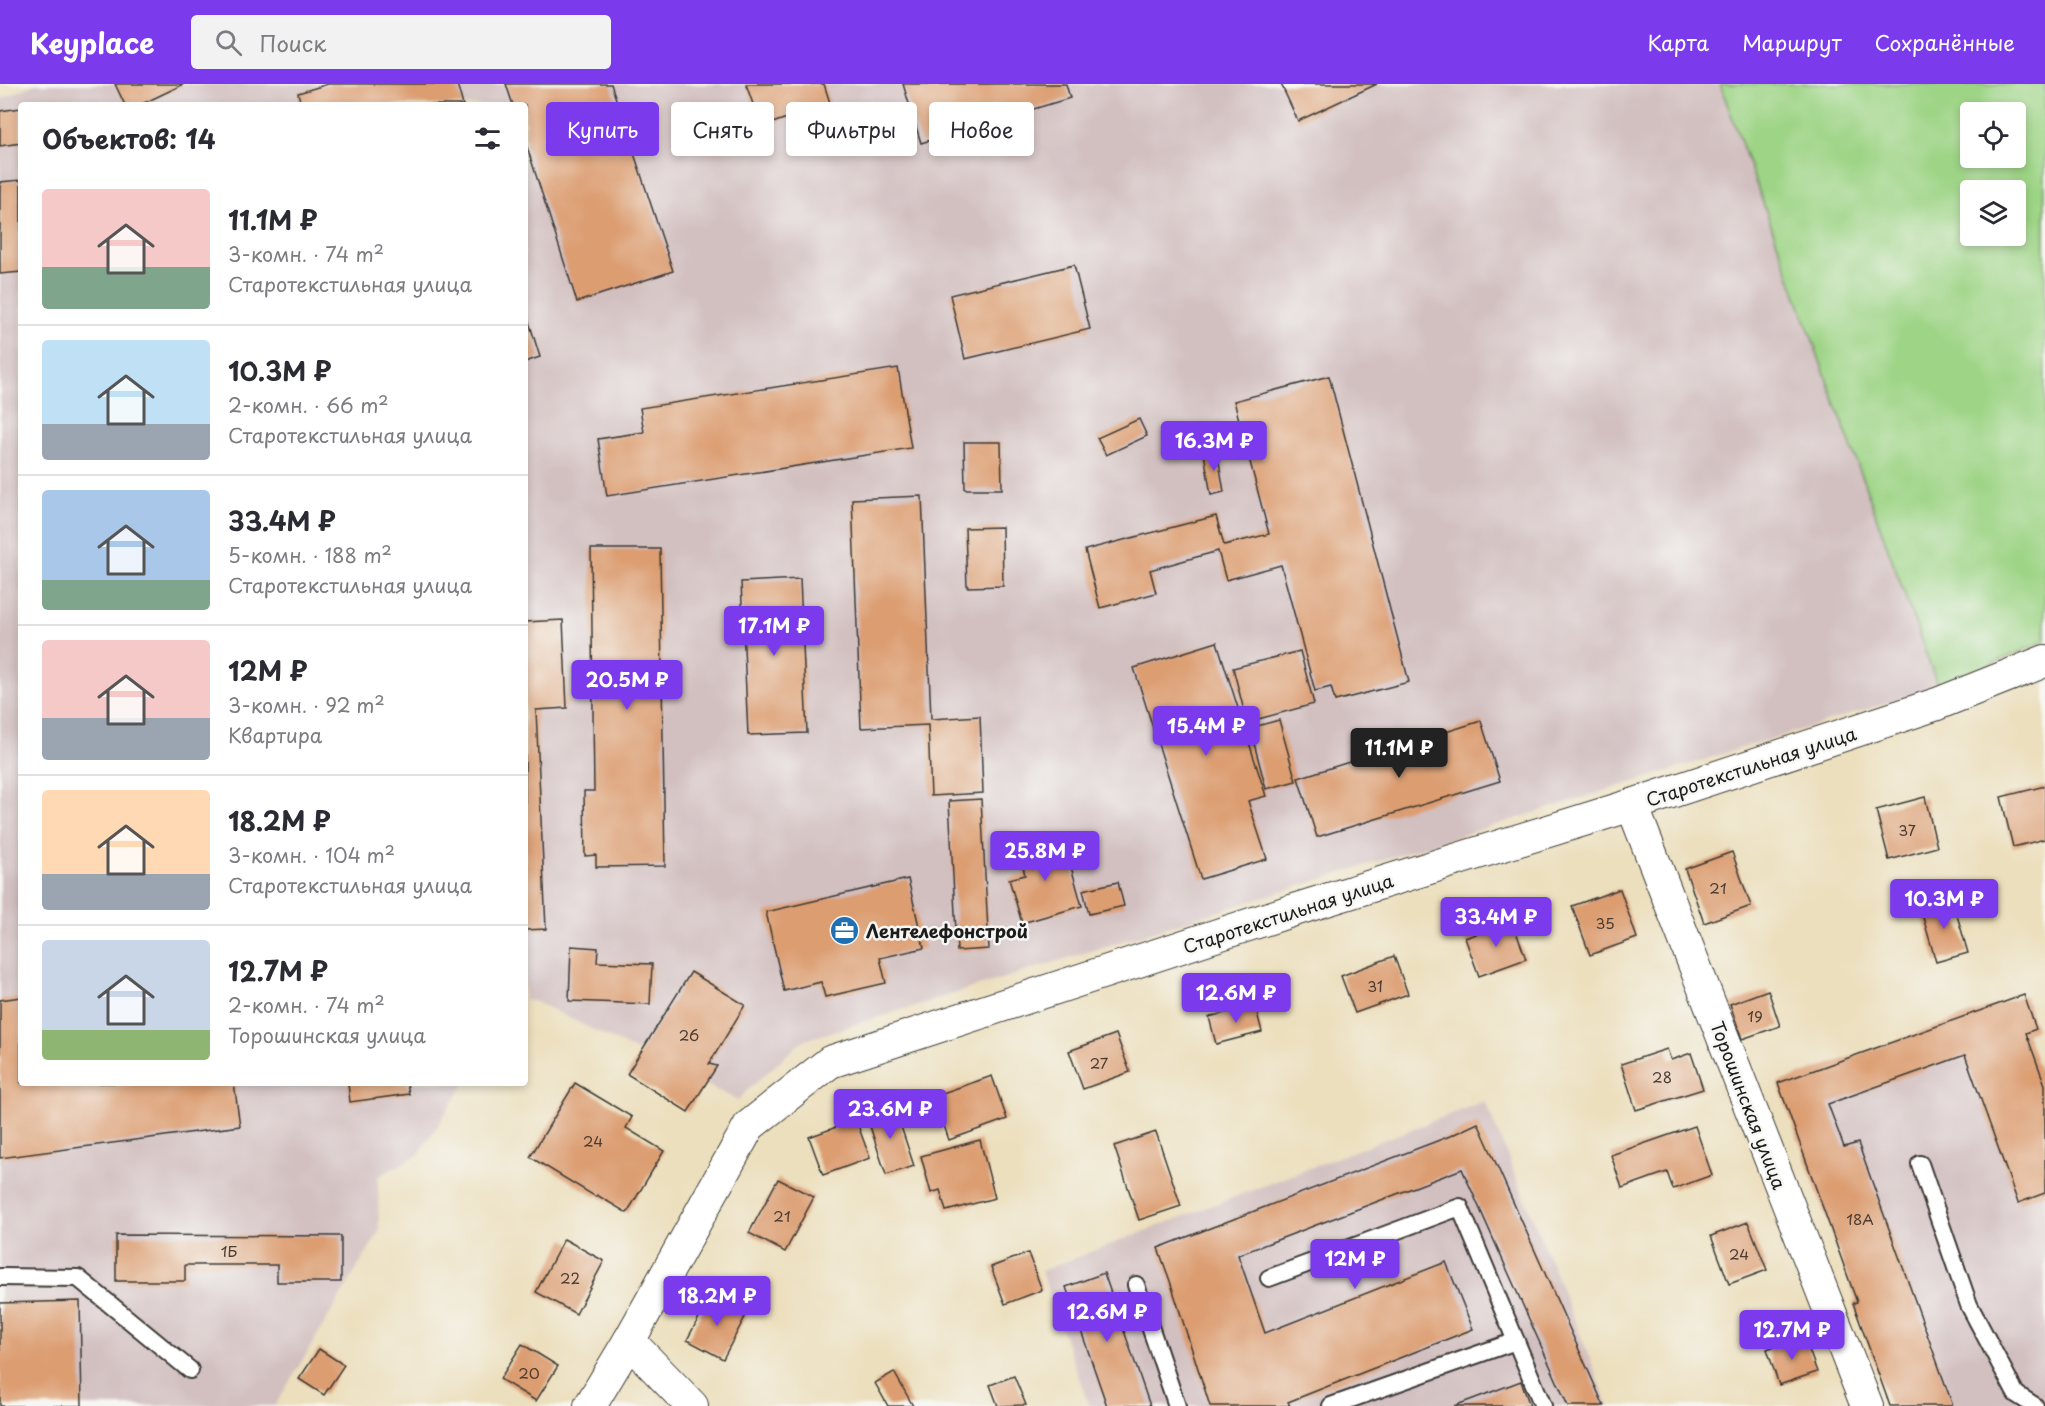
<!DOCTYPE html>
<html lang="ru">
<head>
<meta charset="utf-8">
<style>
	:root { --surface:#fff; --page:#f2f2f3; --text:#2b2b33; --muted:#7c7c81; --line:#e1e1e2; --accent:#7c3aed }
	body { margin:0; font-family:"Playpen Sans",sans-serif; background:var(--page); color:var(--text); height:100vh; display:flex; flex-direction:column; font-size:22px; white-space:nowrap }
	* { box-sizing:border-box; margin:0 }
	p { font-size:20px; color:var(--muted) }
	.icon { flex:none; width:33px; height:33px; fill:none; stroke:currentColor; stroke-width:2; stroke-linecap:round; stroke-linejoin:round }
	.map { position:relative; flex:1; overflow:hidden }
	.drawer { position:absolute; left:18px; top:18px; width:510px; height:984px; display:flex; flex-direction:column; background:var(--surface); border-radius:6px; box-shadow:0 3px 9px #0003 }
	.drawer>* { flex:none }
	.hud { position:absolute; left:546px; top:18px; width:570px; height:54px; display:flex; gap:12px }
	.tools { position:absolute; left:1960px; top:18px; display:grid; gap:12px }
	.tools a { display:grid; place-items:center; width:66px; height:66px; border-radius:6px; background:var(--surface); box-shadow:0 3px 9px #0003; font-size:30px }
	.price { position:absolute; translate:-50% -51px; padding:0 14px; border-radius:6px; background:var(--accent); color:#fff; font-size:20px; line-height:39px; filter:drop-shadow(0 2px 3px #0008) }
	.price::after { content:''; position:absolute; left:50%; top:36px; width:18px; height:14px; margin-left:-9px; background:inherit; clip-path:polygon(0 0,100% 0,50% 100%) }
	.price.selected { background:#222; color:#fff }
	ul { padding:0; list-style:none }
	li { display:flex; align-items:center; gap:18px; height:150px; padding:0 24px }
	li+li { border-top:2px solid var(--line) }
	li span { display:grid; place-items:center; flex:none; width:168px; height:120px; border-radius:6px; color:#555 }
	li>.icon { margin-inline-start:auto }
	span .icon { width:72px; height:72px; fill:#fffc; stroke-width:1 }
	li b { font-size:26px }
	h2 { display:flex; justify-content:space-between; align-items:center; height:72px; padding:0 24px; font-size:26px }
	.chip { padding:0 21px; border-radius:6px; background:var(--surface); box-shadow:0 3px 9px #0003; font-size:21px; line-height:54px }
	.chip.selected { background:var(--accent); color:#fff }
	header { display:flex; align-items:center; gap:36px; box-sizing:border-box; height:84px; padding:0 30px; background:var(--accent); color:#fff }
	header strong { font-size:28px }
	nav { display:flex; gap:33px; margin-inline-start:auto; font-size:21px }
	.search { width:420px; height:54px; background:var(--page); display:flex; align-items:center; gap:15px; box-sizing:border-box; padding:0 21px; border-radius:6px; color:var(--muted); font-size:22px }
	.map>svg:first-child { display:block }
	.industrial { fill:#d2bfc0 }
	.green { fill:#9dd485; stroke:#5c7850; stroke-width:1.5; fill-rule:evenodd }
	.building { fill:#dc9d71 }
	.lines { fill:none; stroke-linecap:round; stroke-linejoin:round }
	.service-casing { stroke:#3b3934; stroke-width:20 }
	.minor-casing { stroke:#3b3934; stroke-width:34 }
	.service { stroke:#fff; stroke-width:16 }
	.minor { stroke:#fff; stroke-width:32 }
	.labels { text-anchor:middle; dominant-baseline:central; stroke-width:5; stroke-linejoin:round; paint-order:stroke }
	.number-label { font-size:15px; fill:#4c3c31 }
	.street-label { font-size:18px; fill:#1c1c1c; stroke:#f6f6f2 }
	.poi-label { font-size:18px; font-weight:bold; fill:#1c1c1c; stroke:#f6f6f2; text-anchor:start }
</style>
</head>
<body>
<header>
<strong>Keyplace</strong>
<div class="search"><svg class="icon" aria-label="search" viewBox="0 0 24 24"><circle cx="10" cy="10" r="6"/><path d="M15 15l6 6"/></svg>Поиск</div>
<nav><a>Карта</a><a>Маршрут</a><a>Сохранённые</a></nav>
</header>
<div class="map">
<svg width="2045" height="1322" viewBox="0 0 2045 1322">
	<rect width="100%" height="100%" fill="#f6f6f2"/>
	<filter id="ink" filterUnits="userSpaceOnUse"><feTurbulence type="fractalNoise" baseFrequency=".0167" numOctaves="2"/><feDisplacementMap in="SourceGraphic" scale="12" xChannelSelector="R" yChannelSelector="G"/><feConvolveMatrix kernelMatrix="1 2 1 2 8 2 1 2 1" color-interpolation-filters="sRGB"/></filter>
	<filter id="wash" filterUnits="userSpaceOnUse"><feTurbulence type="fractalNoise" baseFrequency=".008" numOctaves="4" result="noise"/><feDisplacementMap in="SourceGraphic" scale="24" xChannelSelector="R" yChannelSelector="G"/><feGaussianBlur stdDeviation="1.35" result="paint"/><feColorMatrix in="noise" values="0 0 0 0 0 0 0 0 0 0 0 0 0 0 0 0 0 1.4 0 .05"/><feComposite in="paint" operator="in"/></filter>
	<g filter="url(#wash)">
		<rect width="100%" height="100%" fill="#ecdfbd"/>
		<g class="industrial">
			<path d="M35,0H1720L1938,603L802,957L737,1016L536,918L525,916V21H21V999H465L419,1070L378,1093L379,1148L275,1322H0V16Z"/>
			<path d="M2024,911L2036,945L2026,949L2045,1001V1322H1890L1853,1218L1856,1217L1778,999Z"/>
			<path d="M1485,1017L1609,1322H1089L1041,1187Z"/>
		</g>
		<path class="green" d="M1720,0H2045V557L1938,603ZM1971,28H2016V74H1971ZM1971,106H2016V152H1971Z"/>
		<g id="blocks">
			<g class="building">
				<path d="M115,0H184L140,21H125Z"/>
				<path d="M328,0H457L463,21H301L298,9Z"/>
				<path d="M506,0H611L673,187L577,218L525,57V21H513Z"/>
				<path d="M746,0H824L830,19L761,43Z"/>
				<path d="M903,0H1066L1070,14L921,59Z"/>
				<path d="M1281,0H1377L1298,37Z"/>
				<path d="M21,24V59L0,62V27Z"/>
				<path d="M21,96V188L0,190V98Z"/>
				<path d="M1074,181L1090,245L965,275L950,211Z"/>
				<path d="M525,225L540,273L525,278Z"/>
				<path d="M898,284L911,364L607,412L598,355L644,348L640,324Z"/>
				<path d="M1329,292L1409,598L1335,617L1331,603L1315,607L1281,481L1226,496L1218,467L1150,486L1156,509L1100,524L1085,466L1216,432L1224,461L1269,450L1234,317Z"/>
				<path d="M1139,335L1147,352L1106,371L1097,354Z"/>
				<path d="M964,358H1001L1002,405H965Z"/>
				<path d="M1217,366L1224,408L1211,411L1204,369Z"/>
				<path d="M922,412L931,635L980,632L983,709L931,712L928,641L861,644L852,415Z"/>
				<path d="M1002,443L1003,502L967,503L965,444Z"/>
				<path d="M591,465H660L665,782L596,783V771L585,772L584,707H594Z"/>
				<path d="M800,495L807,649L748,651L741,498Z"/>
				<path d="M563,536L567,624L536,626L546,845L525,846V538Z"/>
				<path d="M1217,558L1266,712L1248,717L1267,775L1201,795L1134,584Z"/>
				<path d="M1300,567L1314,620L1247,638L1233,584Z"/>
				<path d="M1279,636L1296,697L1266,705L1250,644Z"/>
				<path d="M1481,637L1500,697L1317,753L1298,694Z"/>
				<path d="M2045,702V755L2013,763L2001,713Z"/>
				<path d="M1925,713L1937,763L1889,776L1876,726Z"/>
				<path d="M981,715L989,865L957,867L949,717Z"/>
				<path d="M1063,754L1082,822L1022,839L1009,795L1025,791L1019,767Z"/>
				<path d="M1732,768L1751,822L1704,839L1685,785Z"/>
				<path d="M908,795L924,864L880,874L886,899L825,913L821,898L784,907L766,828Z"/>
				<path d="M1118,798L1124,822L1089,830L1083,806Z"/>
				<path d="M1620,805L1637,854L1590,871L1572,822Z"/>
				<path d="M1952,814L1968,869L1936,878L1920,823Z"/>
				<path d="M1512,837L1526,875L1479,892L1465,854Z"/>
				<path d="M571,862L598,864L597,878L652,880L650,920L569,917Z"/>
				<path d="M1394,872L1408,910L1355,929L1341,892Z"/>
				<path d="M691,888L745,921L709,980L717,982L688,1028L627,990Z"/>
				<path d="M1768,906L1780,942L1742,955L1730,920Z"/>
				<path d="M2024,911L2036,945L2026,949L2045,1001V1109L2018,1119L1965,971L1828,1020L1844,1063L1858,1059L1953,1322H1890L1853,1219L1857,1218L1778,999Z"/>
				<path d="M21,913V999H234L240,1042L0,1074V916Z"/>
				<path d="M1255,921L1262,948L1216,960L1209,933Z"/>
				<path d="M1116,950L1130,988L1083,1005L1069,967Z"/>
				<path d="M1667,965L1671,976L1691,969L1703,1005L1636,1026L1621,980Z"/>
				<path d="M992,992L1007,1035L949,1056L934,1012Z"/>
				<path d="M348,999H407L409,1010L350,1018Z"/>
				<path d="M575,999L632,1033L626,1044L664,1067L627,1129L597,1111L596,1113L530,1073Z"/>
				<path d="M894,1021L914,1082L886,1091L866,1030Z"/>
				<path d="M856,1036L870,1074L823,1091L809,1053Z"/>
				<path d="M1478,1039L1604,1322H1568L1462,1085L1238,1171L1265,1249L1446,1178L1473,1245L1288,1318L1290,1322H1210L1170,1197L1158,1164L1450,1052Z"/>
				<path d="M1695,1042L1712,1091L1673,1105L1667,1088L1622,1104L1611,1071Z"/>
				<path d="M1156,1048L1181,1122L1139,1136L1114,1062Z"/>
				<path d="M980,1056L995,1114L946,1127L940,1106L931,1109L921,1072Z"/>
				<path d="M778,1095L814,1113L785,1168L749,1149Z"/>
				<path d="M1748,1138L1767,1186L1729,1200L1711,1152Z"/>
				<path d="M116,1151L341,1152V1198H277V1181H185V1197H116Z"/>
				<path d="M564,1155L604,1177L576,1230L536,1208Z"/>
				<path d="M1028,1169L1042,1206L1005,1220L991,1183Z"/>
				<path d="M1104,1189L1150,1322H1107L1066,1203Z"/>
				<path d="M711,1211L746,1231L723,1275L687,1256Z"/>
				<path d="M80,1217L82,1322H0V1219Z"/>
				<path d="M1804,1252L1817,1288L1779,1301L1767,1265Z"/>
				<path d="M522,1260L558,1282L536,1317L500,1295Z"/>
				<path d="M319,1265L344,1281L324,1311L299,1295Z"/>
				<path d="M894,1288L913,1322H888L875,1299Z"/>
				<path d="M1014,1292L1026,1321L998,1322L990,1301Z"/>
				<path d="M1521,1297L1530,1322H1454Z"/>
			</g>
		</g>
	</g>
	<g filter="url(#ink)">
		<use href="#blocks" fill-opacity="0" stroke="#3b3934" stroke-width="1.5"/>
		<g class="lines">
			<defs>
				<g id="service">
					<path d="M1920,1080L1969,1221L2016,1310L2035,1322"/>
					<path d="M0,1193L78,1194L190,1286"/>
					<path d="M1269,1194L1460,1123L1543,1322"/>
					<path d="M1136,1201L1177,1322"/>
					<path d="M1331,1322L1516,1257"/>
				</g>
				<g id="minor">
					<path d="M1632,721L1867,1322"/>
					<path d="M629,1257L692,1322"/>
					<path d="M590,1322L629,1257L749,1042L830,978L1294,826L1632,721L1937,620L2045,577"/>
				</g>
			</defs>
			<use href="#service" class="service-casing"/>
			<use href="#minor" class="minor-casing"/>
			<use href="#service" class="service"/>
			<use href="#minor" class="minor"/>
		</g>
	</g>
	<defs>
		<symbol id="office-disc" viewBox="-11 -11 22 22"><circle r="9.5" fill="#1f6fb2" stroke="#f6f6f2"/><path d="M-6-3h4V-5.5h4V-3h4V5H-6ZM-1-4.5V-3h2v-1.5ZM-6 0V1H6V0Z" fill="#fff"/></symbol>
	</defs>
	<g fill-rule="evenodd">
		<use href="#office-disc" x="828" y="830" width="33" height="33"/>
	</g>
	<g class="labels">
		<g class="number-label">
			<text x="1907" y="745">37</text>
			<text x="1718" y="803">21</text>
			<text x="1605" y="838">35</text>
			<text x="1375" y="901">31</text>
			<text x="1755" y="931">19</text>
			<text x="689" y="950">26</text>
			<text x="1099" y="978">27</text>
			<text x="1662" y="992">28</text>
			<text x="593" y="1056">24</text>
			<text x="782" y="1131">21</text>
			<text x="1860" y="1134">18А</text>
			<text x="229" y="1166">1Б</text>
			<text x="1739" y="1169">24</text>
			<text x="570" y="1193">22</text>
			<text x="529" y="1288">20</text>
		</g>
		<g class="street-label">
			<text transform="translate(1751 682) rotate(-18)">Старотекстильная улица</text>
			<text transform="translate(1288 829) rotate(-18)">Старотекстильная улица</text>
			<text transform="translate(1749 1021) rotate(69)">Торошинская улица</text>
		</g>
		<g class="poi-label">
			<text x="866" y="846">Лентелефонстрой</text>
		</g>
	</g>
</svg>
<div class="tools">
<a><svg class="icon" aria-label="locate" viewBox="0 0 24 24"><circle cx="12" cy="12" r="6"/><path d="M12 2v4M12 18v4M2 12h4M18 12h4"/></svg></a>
<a><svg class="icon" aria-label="layers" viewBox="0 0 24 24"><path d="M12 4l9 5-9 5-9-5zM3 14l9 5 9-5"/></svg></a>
</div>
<b class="price" style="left:1214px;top:388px">16.3M ₽</b>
<b class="price" style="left:774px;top:573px">17.1M ₽</b>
<b class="price" style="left:627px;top:627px">20.5M ₽</b>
<b class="price" style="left:1206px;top:673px">15.4M ₽</b>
<b class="price selected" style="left:1399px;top:695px">11.1M ₽</b>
<b class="price" style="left:1045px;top:798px">25.8M ₽</b>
<b class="price" style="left:1944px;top:846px">10.3M ₽</b>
<b class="price" style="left:1496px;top:864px">33.4M ₽</b>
<b class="price" style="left:1236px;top:940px">12.6M ₽</b>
<b class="price" style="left:890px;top:1056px">23.6M ₽</b>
<b class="price" style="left:1355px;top:1206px">12M ₽</b>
<b class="price" style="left:717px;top:1243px">18.2M ₽</b>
<b class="price" style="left:1107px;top:1259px">12.6M ₽</b>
<b class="price" style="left:1792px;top:1277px">12.7M ₽</b>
<div class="hud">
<a class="chip selected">Купить</a>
<a class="chip">Снять</a>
<a class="chip">Фильтры</a>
<a class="chip">Новое</a>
</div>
<section class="drawer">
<h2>Объектов: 14<svg class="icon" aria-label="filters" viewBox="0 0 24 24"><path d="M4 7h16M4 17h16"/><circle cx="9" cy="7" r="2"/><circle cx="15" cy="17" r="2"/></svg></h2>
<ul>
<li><span style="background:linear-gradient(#f6c9c9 65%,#7fa58c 0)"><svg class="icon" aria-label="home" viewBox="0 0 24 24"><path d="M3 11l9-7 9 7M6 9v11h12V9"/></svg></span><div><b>11.1M ₽</b><p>3-комн. · 74 m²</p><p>Старотекстильная улица</p></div></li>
<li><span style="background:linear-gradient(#bfe0f5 70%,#9aa5b1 0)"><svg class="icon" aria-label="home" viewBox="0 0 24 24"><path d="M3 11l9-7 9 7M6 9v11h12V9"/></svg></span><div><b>10.3M ₽</b><p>2-комн. · 66 m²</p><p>Старотекстильная улица</p></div></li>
<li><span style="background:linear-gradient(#a9c7e8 75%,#7fa58c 0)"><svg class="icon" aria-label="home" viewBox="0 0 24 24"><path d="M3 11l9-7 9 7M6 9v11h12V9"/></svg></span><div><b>33.4M ₽</b><p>5-комн. · 188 m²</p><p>Старотекстильная улица</p></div></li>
<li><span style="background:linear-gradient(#f6c9c9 65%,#9aa5b1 0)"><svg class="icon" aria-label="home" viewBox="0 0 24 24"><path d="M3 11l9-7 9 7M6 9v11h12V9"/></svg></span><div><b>12M ₽</b><p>3-комн. · 92 m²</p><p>Квартира</p></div></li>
<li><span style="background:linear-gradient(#ffd9b3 70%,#9aa5b1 0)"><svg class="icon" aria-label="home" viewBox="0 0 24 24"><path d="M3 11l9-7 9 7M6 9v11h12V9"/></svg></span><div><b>18.2M ₽</b><p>3-комн. · 104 m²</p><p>Старотекстильная улица</p></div></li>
<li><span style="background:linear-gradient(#c9d6e8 75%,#8fb573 0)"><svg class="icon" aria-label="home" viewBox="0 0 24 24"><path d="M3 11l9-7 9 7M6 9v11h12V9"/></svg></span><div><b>12.7M ₽</b><p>2-комн. · 74 m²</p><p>Торошинская улица</p></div></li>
</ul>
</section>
</div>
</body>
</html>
